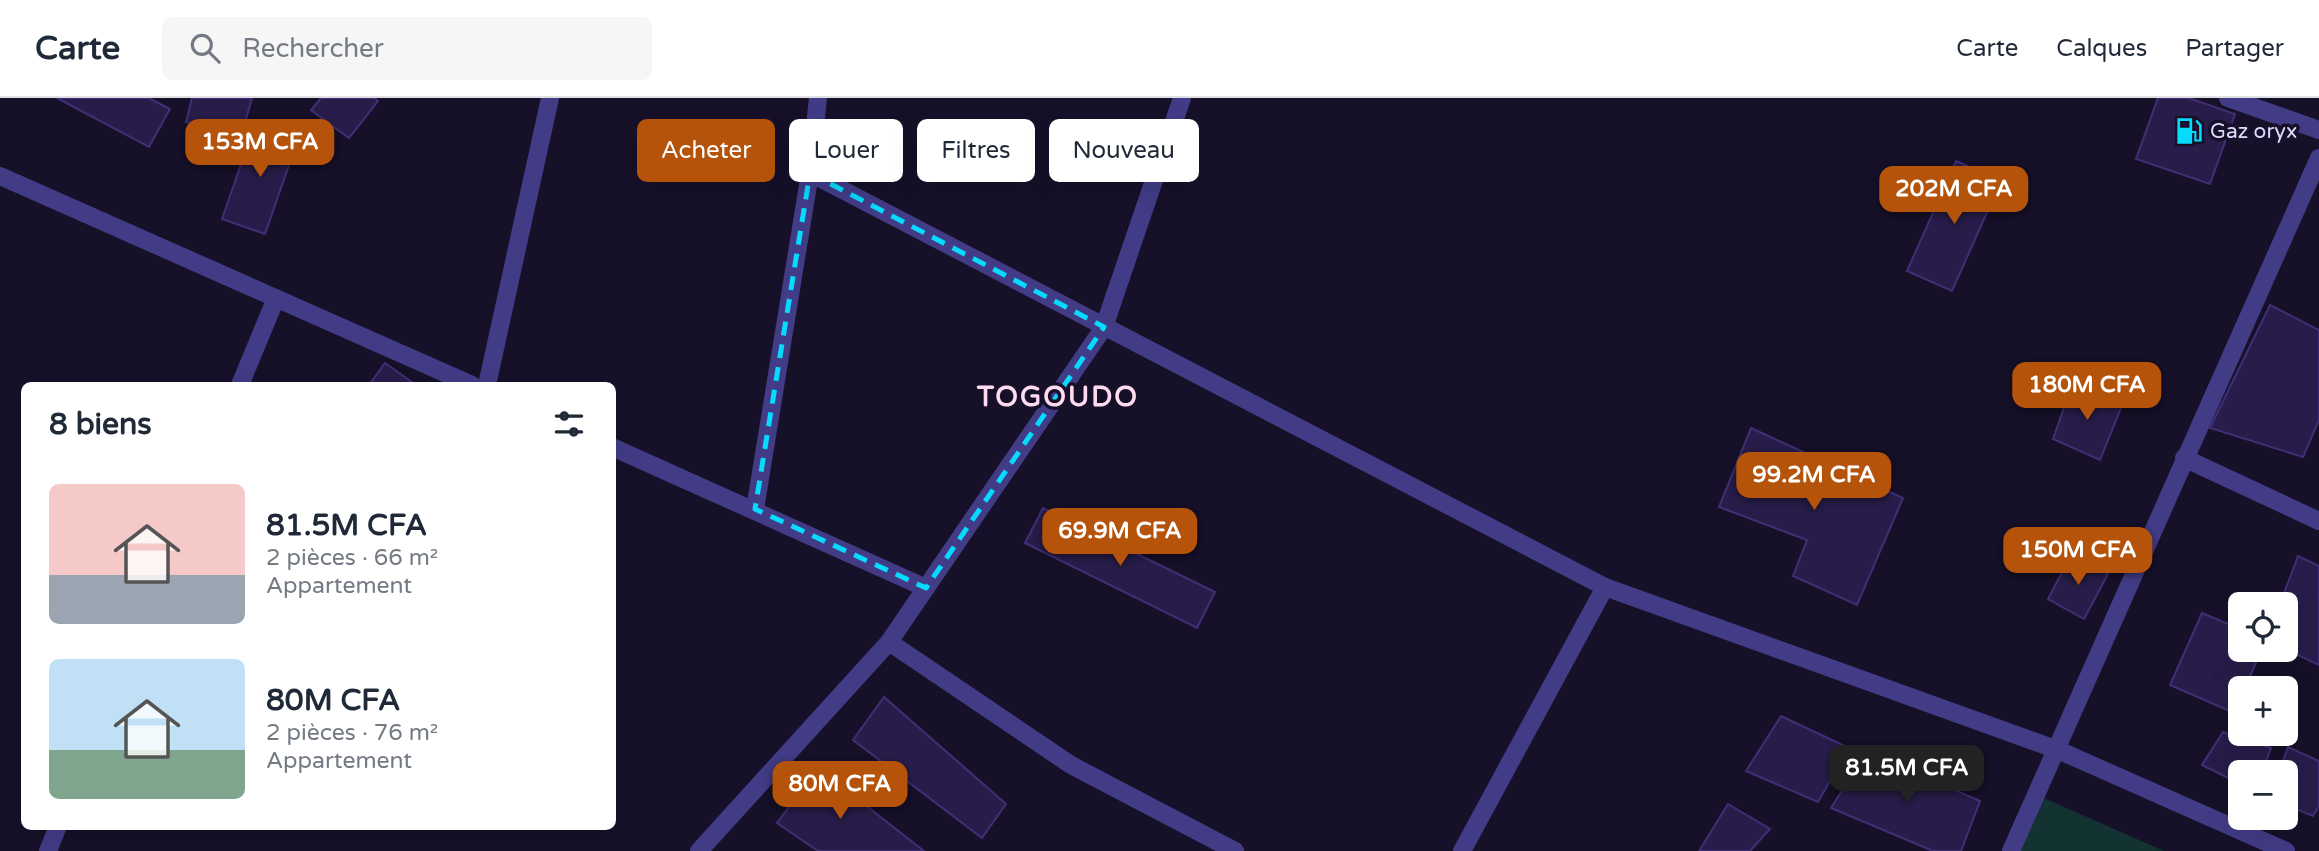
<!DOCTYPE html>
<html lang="fr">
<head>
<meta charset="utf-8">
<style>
	:root { --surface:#fff; --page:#f6f6f7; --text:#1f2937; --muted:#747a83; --line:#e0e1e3; --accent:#b45309 }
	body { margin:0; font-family:"Varela Round",sans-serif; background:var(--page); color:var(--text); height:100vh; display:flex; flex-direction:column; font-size:26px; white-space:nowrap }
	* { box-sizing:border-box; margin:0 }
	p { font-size:23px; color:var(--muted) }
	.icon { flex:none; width:38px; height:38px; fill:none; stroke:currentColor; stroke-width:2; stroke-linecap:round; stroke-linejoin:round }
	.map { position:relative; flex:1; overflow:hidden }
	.side { position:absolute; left:21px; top:284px; width:595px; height:448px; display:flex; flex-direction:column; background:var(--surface); border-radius:10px; box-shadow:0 7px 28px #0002 }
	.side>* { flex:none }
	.banner { position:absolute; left:637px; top:21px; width:665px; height:63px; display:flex; gap:14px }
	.tools { position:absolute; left:2228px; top:494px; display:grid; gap:14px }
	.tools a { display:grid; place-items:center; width:70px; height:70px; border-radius:10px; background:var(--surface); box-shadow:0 7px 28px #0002; font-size:35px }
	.price { position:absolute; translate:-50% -60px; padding:0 16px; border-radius:14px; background:var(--accent); color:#fff; font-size:23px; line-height:46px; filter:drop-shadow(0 2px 4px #0008) }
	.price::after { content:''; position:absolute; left:50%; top:42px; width:21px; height:16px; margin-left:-10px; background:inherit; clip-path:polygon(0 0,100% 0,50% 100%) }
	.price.current { background:#222; color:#fff }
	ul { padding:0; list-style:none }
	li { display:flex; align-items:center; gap:21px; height:175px; padding:0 28px }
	li span { display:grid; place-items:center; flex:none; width:196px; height:140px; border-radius:10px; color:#555 }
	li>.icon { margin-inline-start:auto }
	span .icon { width:84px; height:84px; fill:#fffc; stroke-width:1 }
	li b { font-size:30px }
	h2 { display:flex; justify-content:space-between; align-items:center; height:84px; padding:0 28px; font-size:30px }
	.pill { padding:0 24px; border-radius:10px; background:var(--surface); box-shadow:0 7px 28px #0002; font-size:24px; line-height:63px }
	.pill.current { background:var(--accent); color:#fff }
	header { display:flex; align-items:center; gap:42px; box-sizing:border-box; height:98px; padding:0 35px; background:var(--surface); border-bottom:2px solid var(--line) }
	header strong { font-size:33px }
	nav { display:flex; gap:38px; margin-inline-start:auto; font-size:24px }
	.search { width:490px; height:63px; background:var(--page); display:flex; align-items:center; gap:18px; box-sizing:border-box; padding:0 24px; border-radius:10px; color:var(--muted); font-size:26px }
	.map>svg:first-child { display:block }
	.green { fill:#133333 }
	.building { fill:#281d4a; stroke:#402f76; stroke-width:2 }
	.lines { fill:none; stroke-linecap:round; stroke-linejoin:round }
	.street { stroke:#423c87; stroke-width:18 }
	.marked { fill:none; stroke:#06dafd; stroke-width:5; stroke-dasharray:14 9; stroke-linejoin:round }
	.labels { text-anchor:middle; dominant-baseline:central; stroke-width:7; stroke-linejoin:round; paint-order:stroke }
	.poi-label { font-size:21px; fill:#dfd9ff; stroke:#161029; text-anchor:start }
	.district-label { font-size:28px; font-weight:bold; letter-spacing:2px; fill:#ffdbf0; stroke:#161029 }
</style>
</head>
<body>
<header>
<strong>Carte</strong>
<div class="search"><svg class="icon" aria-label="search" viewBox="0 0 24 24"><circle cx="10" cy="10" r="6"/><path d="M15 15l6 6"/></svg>Rechercher</div>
<nav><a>Carte</a><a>Calques</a><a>Partager</a></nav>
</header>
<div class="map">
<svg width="2319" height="753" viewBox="0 0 2319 753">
	<rect width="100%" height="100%" fill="#161029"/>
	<path class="green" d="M2037,697L2164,753H2017Z"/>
	<g class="building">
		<path d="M57,0H149L170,11L149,49Z"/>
		<path d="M192,0H252L241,39L186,24Z"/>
		<path d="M321,0H374L378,3L349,40L311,12Z"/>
		<path d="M2158,0H2189L2235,16L2210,86L2136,61Z"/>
		<path d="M255,26L298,41L265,136L222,121Z"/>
		<path d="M1956,63L2001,83L1952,193L1907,173Z"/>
		<path d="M2270,207L2319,232V322L2303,359L2210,330Z"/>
		<path d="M385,265L416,287H369Z"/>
		<path d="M2072,287L2123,305L2100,362L2053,341Z"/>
		<path d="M1751,330L1903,400L1857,507L1793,478L1807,442L1719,409Z"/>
		<path d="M1043,410L1215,494L1197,530L1025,445Z"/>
		<path d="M2071,457L2108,476L2084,521L2048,501Z"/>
		<path d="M2298,458L2319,468V567L2285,551L2286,506H2280Z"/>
		<path d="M2202,515L2240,531V551H2262L2245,590H2240V601L2234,615L2170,587Z"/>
		<path d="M884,599L1006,706L982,740L853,642Z"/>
		<path d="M1781,618L1849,650L1818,704L1746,673Z"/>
		<path d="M2223,634L2271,650L2262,674H2240V686L2202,667Z"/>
		<path d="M2288,649L2319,663V708L2313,718L2286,707V674H2279Z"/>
		<path d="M1867,653L1980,703L1961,753H1933L1831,710Z"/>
		<path d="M818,670L924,753H818L777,725Z"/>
		<path d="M1728,706L1770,731L1750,753H1699Z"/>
	</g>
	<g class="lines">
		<g class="street">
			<path d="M2228,0L2319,32"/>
			<path d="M810,75L1605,489L2058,652L2286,753"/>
			<path d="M0,78L472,287"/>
			<path d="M240,287L276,200"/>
			<path d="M487,287L550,0"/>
			<path d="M612,349L926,490"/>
			<path d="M2184,360L2319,423"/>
			<path d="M755,411L810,75L818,0"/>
			<path d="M889,544L1071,667L1235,753"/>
			<path d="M48,753L58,728"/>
			<path d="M699,753L889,544L1104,229L1182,0"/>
			<path d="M1462,753L1605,489"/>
			<path d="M2011,753L2319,60"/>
		</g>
	</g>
	<path class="marked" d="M810,75L1104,229L926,490L755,411Z"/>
	<defs>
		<symbol id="fuel-bare" viewBox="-9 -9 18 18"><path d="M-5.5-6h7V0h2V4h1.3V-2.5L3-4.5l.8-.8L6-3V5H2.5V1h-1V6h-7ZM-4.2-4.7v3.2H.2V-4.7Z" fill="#06dafd" stroke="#161029" stroke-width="2.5" paint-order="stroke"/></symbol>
	</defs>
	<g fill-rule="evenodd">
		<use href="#fuel-bare" x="2170" y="14" width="38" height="38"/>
	</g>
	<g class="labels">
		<g class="poi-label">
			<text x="2210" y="33">Gaz oryx</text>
		</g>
		<g class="district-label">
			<text x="1058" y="299">TOGOUDO</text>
		</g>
	</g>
</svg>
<div class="tools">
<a><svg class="icon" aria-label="locate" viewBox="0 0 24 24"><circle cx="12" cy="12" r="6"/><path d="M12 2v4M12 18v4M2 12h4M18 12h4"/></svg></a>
<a>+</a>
<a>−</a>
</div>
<b class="price" style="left:260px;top:81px">153M CFA</b>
<b class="price" style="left:1954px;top:128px">202M CFA</b>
<b class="price" style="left:2087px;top:324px">180M CFA</b>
<b class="price" style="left:1814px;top:414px">99.2M CFA</b>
<b class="price" style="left:1120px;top:470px">69.9M CFA</b>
<b class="price" style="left:2078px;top:489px">150M CFA</b>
<b class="price current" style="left:1907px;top:707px">81.5M CFA</b>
<b class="price" style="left:840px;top:723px">80M CFA</b>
<div class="banner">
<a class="pill current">Acheter</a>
<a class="pill">Louer</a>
<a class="pill">Filtres</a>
<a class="pill">Nouveau</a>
</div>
<section class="side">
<h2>8 biens<svg class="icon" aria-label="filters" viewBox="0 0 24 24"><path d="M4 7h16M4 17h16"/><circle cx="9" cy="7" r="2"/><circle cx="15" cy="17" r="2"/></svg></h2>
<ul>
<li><span style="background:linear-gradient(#f6c9c9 65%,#9aa5b1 0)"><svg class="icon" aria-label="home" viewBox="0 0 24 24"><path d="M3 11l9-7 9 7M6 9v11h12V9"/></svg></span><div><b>81.5M CFA</b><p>2 pièces · 66 m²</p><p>Appartement</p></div></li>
<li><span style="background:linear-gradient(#bfe0f5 65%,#7fa58c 0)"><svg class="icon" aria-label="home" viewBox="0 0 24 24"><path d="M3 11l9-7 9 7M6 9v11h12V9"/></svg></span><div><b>80M CFA</b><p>2 pièces · 76 m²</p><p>Appartement</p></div></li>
</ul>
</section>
</div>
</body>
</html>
